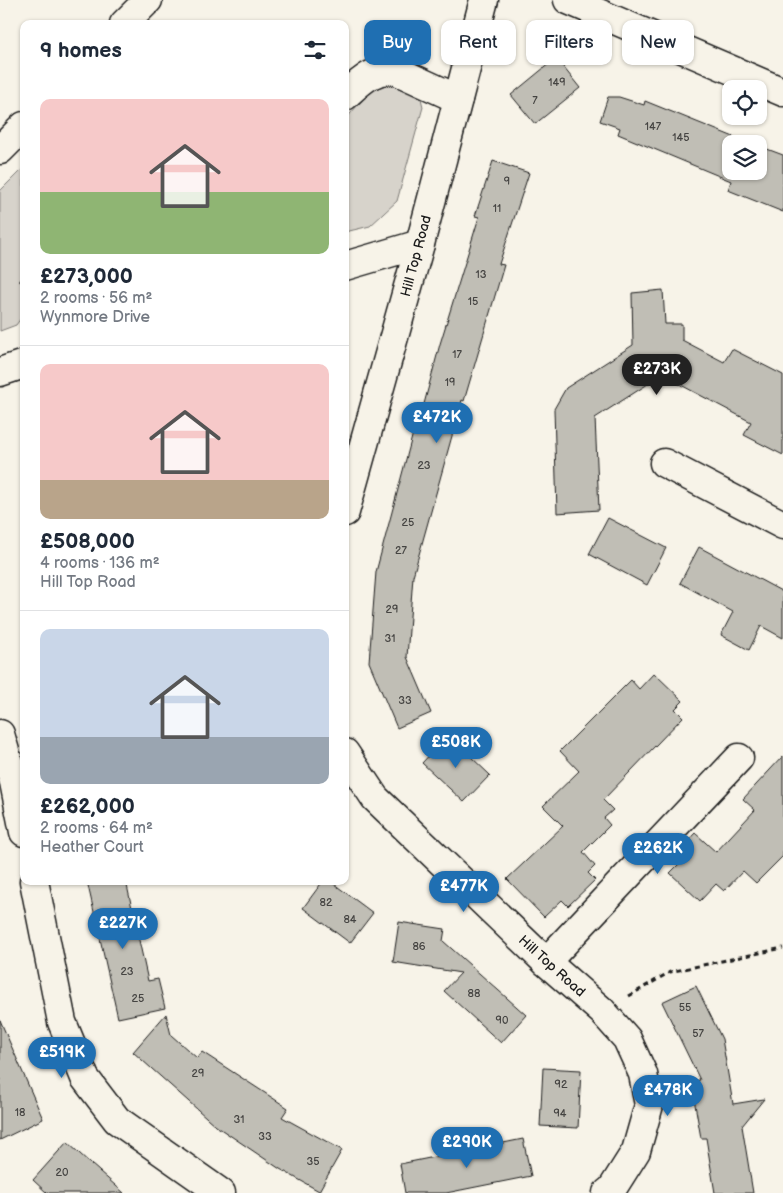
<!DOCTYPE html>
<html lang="en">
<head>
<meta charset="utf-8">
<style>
	:root { --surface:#fff; --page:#f2f2f3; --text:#1f2937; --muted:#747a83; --line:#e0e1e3; --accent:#1f6fb2 }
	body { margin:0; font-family:"Balsamiq Sans",sans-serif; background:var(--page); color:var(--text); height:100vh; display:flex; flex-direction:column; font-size:19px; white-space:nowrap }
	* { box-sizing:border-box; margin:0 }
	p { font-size:16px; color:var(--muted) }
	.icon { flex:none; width:28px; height:28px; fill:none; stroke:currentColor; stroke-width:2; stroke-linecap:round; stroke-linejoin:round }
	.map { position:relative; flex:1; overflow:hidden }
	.drawer { position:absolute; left:20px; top:20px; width:329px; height:865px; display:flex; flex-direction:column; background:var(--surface); border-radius:10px; box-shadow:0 1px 4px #0004 }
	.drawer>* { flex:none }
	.top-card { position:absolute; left:364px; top:20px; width:344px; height:45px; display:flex; gap:10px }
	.controls { position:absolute; left:722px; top:80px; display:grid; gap:10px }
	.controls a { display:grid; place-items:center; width:45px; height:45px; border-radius:10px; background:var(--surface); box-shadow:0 1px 4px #0004; font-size:25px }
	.price { position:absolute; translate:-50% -42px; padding:0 11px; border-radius:18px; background:var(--accent); color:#fff; font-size:16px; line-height:32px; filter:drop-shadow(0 1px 2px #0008) }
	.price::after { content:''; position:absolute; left:50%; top:30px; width:15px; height:11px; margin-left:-8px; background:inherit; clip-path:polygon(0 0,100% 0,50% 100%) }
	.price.current { background:#222; color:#fff }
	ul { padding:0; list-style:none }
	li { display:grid; align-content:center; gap:10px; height:265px; padding:0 20px }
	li+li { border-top:1px solid var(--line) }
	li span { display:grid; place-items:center; height:155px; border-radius:10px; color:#555 }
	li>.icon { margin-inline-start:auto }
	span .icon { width:90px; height:90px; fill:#fffc; stroke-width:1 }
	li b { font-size:21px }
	h2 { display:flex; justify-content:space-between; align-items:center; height:60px; padding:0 20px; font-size:21px }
	.chip { padding:0 18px; border-radius:10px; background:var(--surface); box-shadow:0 1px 4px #0004; font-size:18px; line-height:45px }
	.chip.current { background:var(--accent); color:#fff }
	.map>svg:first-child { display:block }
	.green { fill:#d7d3cb; stroke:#7a7874 }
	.building { fill:#c0beb5; stroke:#1c1c1c }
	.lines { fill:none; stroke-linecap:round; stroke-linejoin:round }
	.minor-casing { stroke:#1c1c1c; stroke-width:31 }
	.path { stroke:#1c1c1c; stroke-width:3; stroke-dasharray:5 4; stroke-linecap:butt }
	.minor { stroke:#f7f3e8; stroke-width:28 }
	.labels { text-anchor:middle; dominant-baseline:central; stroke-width:5; stroke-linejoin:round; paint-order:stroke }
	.number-label { font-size:11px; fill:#454442 }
	.street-label { font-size:14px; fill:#1c1c1c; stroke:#f7f3e8 }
</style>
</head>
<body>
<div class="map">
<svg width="783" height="1193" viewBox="0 0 783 1193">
	<rect width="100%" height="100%" fill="#f7f3e8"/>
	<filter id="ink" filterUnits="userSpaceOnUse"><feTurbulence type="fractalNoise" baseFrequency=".02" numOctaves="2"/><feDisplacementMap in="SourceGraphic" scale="10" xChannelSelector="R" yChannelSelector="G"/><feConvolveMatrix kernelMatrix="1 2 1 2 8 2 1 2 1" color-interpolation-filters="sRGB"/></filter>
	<g filter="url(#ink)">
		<g class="green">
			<path d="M386,80L420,94L423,107L397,201L370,226L345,232V120L375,85Z"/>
			<path d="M24,167V314L16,325L0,331V191Z"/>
		</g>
		<g class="building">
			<path d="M556,58L580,88L535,124L511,95Z"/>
			<path d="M608,97H619L644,105L645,101L751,144H731V171H759V146L783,155V212L728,190L731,181L618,134L620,128L600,121Z"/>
			<path d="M493,161L529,173L499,264L504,265L464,401L462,400L413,576L407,657L431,713L397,728L369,662L376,572L417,418L420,419L440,344L479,217L475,216Z"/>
			<path d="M663,290L665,324H682V340L724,362L732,349L783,375V455L744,435L751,422L662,375L595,418L599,510L557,513L554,409L566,388L633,345L632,293Z"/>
			<path d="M608,518L666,548L647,585L589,554Z"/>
			<path d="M699,547L783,592V638L761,626L749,650L721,635L733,612L680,583Z"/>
			<path d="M654,673L683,701L675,709L683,717L603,800L613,810L604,818L610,825L583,852L595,866L588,873L595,880L568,906L562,900L544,917L507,879L563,826L543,806L579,771L560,751L631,680L639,689Z"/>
			<path d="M448,735L490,775L464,802L422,763Z"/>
			<path d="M783,756V856L756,883L743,871L724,891L716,884L700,901L670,873L679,864L672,858L695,833L716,852L755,810L743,799Z"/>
			<path d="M87,881H126L148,981L158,979L165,1008L118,1018Z"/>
			<path d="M323,881H330L373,913L350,943L303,908Z"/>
			<path d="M399,922L445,929L443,941L526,1015L501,1043L444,991L461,973L393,962Z"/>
			<path d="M696,986L722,1039L733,1104L764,1099L742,1126L753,1193H715L706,1138H701L691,1082L700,1080L662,1002Z"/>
			<path d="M166,1014L171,1035L197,1058L202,1052L288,1108L282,1117L342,1150L319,1191L280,1169L216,1126L133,1052Z"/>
			<path d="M0,1020L43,1119L0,1140Z"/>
			<path d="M543,1068L581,1070L578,1128L540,1126Z"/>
			<path d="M523,1139L531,1176L446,1193H405L400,1164Z"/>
			<path d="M67,1142L91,1164L124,1193H47L33,1180Z"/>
		</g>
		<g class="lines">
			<defs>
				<g id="minor">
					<path d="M568,0L783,92"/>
					<path d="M124,24L148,0"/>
					<path d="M345,96C361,81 374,67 397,71L458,99"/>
					<path d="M0,150L24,126"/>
					<path d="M345,266L420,244"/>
					<path d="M0,372L24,364"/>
					<path d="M664,463L783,525"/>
					<path d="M345,512L420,244L484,0"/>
					<path d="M0,734L14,782L24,832"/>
					<path d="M345,753L375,798L546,962L602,1011L627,1039L643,1074L649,1105L636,1151L612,1189L607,1193"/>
					<path d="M34,881L62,1022L85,1078L117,1120L221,1193"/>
					<path d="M546,962L739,758"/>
				</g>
			</defs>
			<use href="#minor" class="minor-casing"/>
			<g class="path">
				<path d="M20,280L24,283"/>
				<path d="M629,996L670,972L783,948"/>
			</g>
			<use href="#minor" class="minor"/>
		</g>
	</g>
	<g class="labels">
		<g class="number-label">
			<text x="557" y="82">149</text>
			<text x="535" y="100">7</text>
			<text x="653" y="126">147</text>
			<text x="681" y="137">145</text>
			<text x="507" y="181">9</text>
			<text x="497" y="208">11</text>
			<text x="481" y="274">13</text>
			<text x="473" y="301">15</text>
			<text x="457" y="354">17</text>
			<text x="450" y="382">19</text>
			<text x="424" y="465">23</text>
			<text x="408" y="522">25</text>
			<text x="401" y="550">27</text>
			<text x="392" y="609">29</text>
			<text x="390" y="638">31</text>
			<text x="405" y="700">33</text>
			<text x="326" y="902">82</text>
			<text x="350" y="919">84</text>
			<text x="419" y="946">86</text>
			<text x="127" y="971">23</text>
			<text x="474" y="993">88</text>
			<text x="138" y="998">25</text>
			<text x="685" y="1007">55</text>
			<text x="502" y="1020">90</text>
			<text x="698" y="1033">57</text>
			<text x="198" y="1073">29</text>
			<text x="561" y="1084">92</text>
			<text x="20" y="1112">18</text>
			<text x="560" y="1113">94</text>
			<text x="239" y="1119">31</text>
			<text x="265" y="1136">33</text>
			<text x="313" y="1161">35</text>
			<text x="62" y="1172">20</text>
		</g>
		<g class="street-label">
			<text transform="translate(416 256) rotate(-75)">Hill Top Road</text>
			<text transform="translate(552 966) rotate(42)">Hill Top Road</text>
		</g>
	</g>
</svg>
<div class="controls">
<a><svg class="icon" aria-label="locate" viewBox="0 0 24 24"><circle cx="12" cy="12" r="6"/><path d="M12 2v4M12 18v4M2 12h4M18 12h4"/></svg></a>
<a><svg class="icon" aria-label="layers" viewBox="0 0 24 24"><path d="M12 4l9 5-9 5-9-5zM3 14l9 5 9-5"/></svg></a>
</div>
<b class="price current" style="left:657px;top:396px">£273K</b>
<b class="price" style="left:437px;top:444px">£472K</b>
<b class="price" style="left:456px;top:769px">£508K</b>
<b class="price" style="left:658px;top:875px">£262K</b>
<b class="price" style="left:464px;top:913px">£477K</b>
<b class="price" style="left:123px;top:950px">£227K</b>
<b class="price" style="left:62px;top:1079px">£519K</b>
<b class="price" style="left:668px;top:1117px">£478K</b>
<b class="price" style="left:467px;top:1169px">£290K</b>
<div class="top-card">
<a class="chip current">Buy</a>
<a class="chip">Rent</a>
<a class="chip">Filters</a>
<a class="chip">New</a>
</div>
<section class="drawer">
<h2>9 homes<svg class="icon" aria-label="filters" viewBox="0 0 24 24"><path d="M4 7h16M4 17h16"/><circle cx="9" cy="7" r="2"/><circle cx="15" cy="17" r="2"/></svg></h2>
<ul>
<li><span style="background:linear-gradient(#f6c9c9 60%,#8fb573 0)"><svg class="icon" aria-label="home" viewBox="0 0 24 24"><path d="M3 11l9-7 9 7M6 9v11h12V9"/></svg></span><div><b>£273,000</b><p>2 rooms · 56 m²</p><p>Wynmore Drive</p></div></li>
<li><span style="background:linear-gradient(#f6c9c9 75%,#b9a48a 0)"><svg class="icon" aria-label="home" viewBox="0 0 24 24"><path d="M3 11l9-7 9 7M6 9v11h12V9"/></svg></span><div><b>£508,000</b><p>4 rooms · 136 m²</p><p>Hill Top Road</p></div></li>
<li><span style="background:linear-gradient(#c9d6e8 70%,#9aa5b1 0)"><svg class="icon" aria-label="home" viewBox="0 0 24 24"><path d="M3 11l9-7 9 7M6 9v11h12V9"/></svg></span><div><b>£262,000</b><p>2 rooms · 64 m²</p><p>Heather Court</p></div></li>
</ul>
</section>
</div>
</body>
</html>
